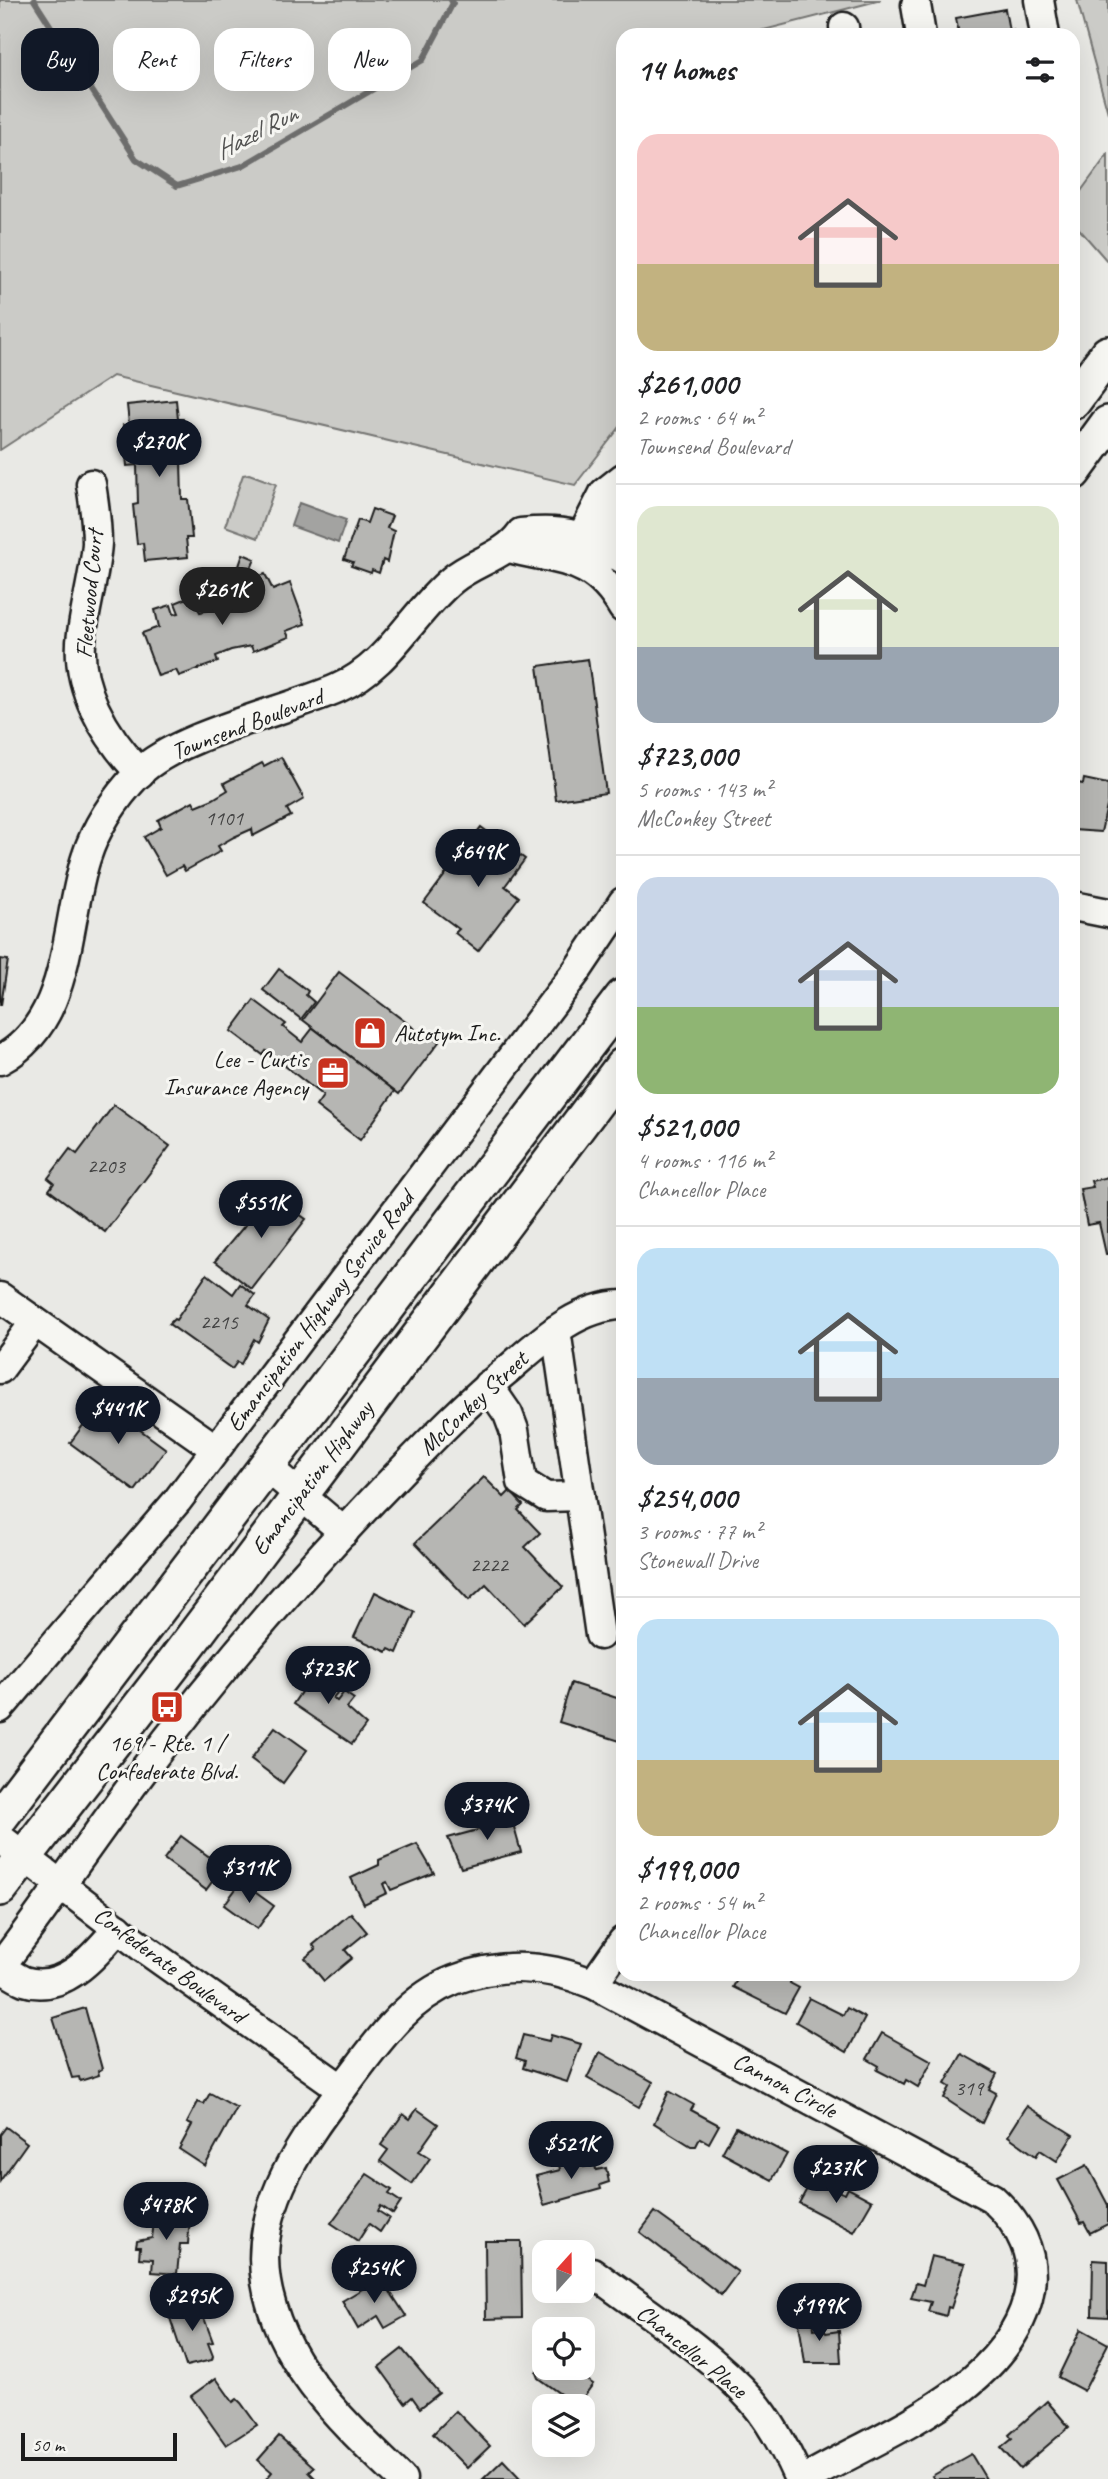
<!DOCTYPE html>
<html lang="en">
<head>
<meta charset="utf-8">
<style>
	:root { --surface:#fff; --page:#f2f2f2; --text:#202124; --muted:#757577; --line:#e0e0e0; --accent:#111827 }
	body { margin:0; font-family:Caveat,sans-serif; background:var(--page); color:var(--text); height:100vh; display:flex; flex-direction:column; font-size:26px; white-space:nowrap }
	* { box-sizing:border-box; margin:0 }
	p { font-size:23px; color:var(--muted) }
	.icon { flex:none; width:38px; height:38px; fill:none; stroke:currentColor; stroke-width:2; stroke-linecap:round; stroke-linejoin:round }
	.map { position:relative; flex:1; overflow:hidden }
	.panel { position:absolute; left:616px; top:28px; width:464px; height:1953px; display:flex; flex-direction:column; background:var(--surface); border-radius:21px; box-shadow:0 7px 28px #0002 }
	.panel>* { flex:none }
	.guide { position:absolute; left:21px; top:28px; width:490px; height:63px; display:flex; gap:14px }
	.needle { width:46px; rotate:21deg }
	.tools { position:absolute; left:532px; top:2240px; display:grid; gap:14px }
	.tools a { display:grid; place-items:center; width:63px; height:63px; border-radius:14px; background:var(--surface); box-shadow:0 7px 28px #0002; font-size:35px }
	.scale { position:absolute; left:21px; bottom:18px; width:156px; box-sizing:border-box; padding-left:7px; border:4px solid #1c1c1c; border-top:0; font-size:19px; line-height:24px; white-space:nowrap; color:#1c1c1c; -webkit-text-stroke:5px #f6f6f2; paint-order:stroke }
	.price { position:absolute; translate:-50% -60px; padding:0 16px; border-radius:24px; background:var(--accent); color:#fff; font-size:23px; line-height:46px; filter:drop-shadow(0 2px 4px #0008) }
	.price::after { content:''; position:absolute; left:50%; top:42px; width:21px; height:16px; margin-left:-10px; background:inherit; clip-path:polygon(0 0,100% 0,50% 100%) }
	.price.on { background:#222; color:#fff }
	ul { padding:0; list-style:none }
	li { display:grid; align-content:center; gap:14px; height:371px; padding:0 21px }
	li+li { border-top:2px solid var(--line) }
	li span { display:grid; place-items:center; height:217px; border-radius:21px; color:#555 }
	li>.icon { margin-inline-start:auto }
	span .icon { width:126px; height:126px; fill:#fffc; stroke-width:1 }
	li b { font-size:30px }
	h2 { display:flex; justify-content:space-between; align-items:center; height:84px; padding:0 21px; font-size:30px }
	.tag { padding:0 24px; border-radius:21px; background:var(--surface); box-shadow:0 7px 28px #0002; font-size:24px; line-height:63px }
	.tag.on { background:var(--accent); color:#fff }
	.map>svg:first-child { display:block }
	.green { fill:#cbcbc7; stroke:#747472; stroke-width:2 }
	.water { fill:#a3a3a1; stroke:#6d6d6c; stroke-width:2 }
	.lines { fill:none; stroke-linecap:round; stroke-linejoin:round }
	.stream { stroke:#6d6d6c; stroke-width:6 }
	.building { fill:#b6b6b3; stroke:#1c1c1c; stroke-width:2 }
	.minor-casing { stroke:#1c1c1c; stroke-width:33 }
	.major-casing { stroke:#1c1c1c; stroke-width:40 }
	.minor { stroke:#f6f6f2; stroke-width:28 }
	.major { stroke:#f6f6f2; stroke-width:35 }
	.labels { text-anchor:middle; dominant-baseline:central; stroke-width:6; stroke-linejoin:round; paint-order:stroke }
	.number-label { font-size:21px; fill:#424242 }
	.street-label { font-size:24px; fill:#1c1c1c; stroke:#f6f6f2 }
	.poi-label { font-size:24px; fill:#1c1c1c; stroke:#f6f6f2; text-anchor:start }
	.water-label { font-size:26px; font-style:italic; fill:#525251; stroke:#f6f6f2 }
</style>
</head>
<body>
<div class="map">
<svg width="1108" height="2479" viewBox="0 0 1108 2479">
	<rect width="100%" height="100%" fill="#e9e9e5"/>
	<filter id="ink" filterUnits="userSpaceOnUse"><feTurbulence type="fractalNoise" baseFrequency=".0143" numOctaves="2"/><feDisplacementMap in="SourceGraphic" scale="14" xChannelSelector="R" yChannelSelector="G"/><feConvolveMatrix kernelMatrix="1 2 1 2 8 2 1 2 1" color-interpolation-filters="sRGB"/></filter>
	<g filter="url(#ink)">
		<g class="green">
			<path d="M0,0H881L744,35H623V423L575,485L113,376L0,450Z"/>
			<path d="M1077,0H1108V113Z"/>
			<path d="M1108,154V262L1073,222V202Z"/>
			<path d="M249,474L276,484L258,538L225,526L243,475Z"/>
		</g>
		<path class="water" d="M299,503L346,520L338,543L291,526Z"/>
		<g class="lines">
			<path class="stream" d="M34,0L136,159L177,186L242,166L423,60L453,3L451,0"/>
		</g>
		<g class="building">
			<path d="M1005,9L1009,31L1013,30L1014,35H959L956,18Z"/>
			<path d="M176,400L178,419H183L187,460L181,461L182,499H188L192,538H186L188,557L145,561L143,543L137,544L133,505L138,504L137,465L127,466L123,425L129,424L127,405Z"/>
			<path d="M372,509L392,516L387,528L394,531L387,562L383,560L379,573L372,570L371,573L351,566L353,562L344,559L358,520L367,523Z"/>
			<path d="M243,554L255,559L250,571L239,566Z"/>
			<path d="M265,574L273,590L290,583L305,624L286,631L289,637L253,651L251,646L231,650L216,656L218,662L179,676L176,670L158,676L142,633L159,627L155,610L171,605L174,614L179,613L175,603L192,596L200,612L218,608L234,602L228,586L245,579L249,591L256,588L252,579Z"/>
			<path d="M588,659L606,793L556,800L538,666Z"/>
			<path d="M281,757L304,799L287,809L291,816L253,836L252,829L234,837L218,846L221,851L185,871L182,866L166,875L144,837L161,827L158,820L193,801L196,806L213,799L228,790L224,783L262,763L264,766Z"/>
			<path d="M1084,779L1108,784V802L1101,832L1073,830V782L1083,784Z"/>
			<path d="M481,827L525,859L505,886L519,897L478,951L455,933L459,929L424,903Z"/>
			<path d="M0,959L8,960L1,1005H0Z"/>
			<path d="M279,969L308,991L306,995L314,1002L301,1019L263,990Z"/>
			<path d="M339,972L423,1035L426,1031L439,1042L399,1094L303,1020Z"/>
			<path d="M254,1000L286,1024L283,1027L302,1042L313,1028L395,1091L360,1140L316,1106L323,1096L266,1051L263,1055L231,1031Z"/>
			<path d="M114,1105L170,1146L105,1232L49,1190L54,1183L48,1178L70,1149L77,1154Z"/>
			<path d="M1108,1177V1254H1106L1099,1223L1087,1225L1080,1189L1093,1187L1091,1181Z"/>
			<path d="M262,1188L306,1219L252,1289L215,1261L261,1206L253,1200Z"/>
			<path d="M207,1274L233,1294L240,1284L255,1295L248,1305L269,1320L258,1342L254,1339L241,1364L237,1362L232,1369L169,1324L174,1319L176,1320Z"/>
			<path d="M101,1401L166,1449L135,1491L70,1443Z"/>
			<path d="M484,1477L504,1497L510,1491L523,1505L518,1510L540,1533L525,1547L563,1587L524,1624L486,1584L469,1600L415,1543Z"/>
			<path d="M375,1592L415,1612L397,1653L389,1649L387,1652L354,1637Z"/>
			<path d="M317,1670L341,1688L333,1698L337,1701L344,1692L354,1699L347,1708L366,1725L352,1744L293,1704L301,1692L292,1686L300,1675L309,1681Z"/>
			<path d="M571,1683L623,1700V1742L559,1722Z"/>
			<path d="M275,1727L307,1750L283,1783L251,1759Z"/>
			<path d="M510,1813L521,1852L461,1868L448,1838L481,1829L479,1821Z"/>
			<path d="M181,1836L223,1867L206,1890L164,1859Z"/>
			<path d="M417,1844L434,1873L391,1890L387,1882L383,1884L387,1893L364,1904L351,1878L379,1865V1860Z"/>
			<path d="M241,1882L274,1906L257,1929L224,1905Z"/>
			<path d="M351,1913L367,1932L345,1950L352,1958L324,1981L305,1958L316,1949L313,1945Z"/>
			<path d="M740,1974H793L790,1983L799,1988L785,2013L733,1987Z"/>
			<path d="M809,1998L843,2015L847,2008L865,2018L847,2052L796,2022Z"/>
			<path d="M85,2008L102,2069L98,2071L99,2075L80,2081L79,2077L72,2078L53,2018Z"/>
			<path d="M882,2033L932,2061L918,2087L906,2080L904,2084L877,2070L879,2066L867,2059Z"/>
			<path d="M523,2035L549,2041L551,2035L581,2044L567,2082L523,2068L525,2061L516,2058Z"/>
			<path d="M600,2052L653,2082L639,2107L587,2078Z"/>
			<path d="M962,2054L997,2074L989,2089L996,2093L982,2123L944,2098L950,2087L945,2084Z"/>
			<path d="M669,2091L694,2105L691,2110L719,2125L709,2143L700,2138L696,2146H691L654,2123Z"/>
			<path d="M210,2093L237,2108L205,2166L179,2149L192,2125L187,2123L198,2102L204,2104Z"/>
			<path d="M1027,2106L1073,2135L1057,2161L1040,2150L1036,2156L1008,2136Z"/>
			<path d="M417,2109L438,2124L419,2151L430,2158L412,2184L380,2161L388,2150L381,2145L403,2114L410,2119Z"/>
			<path d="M6,2127L27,2143L0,2181V2135Z"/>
			<path d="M736,2127L787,2154L772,2180L722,2153Z"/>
			<path d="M581,2158L584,2167L595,2164L596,2170L606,2168L609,2182L600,2185L601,2189L544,2205L536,2176L560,2170L559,2164Z"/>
			<path d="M1087,2165L1108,2205V2224L1090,2233L1084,2222L1081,2223L1058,2180Z"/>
			<path d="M367,2174L392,2190L389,2194L401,2202L393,2214L381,2206L378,2211L389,2218L380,2232L369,2224L358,2241L331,2223Z"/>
			<path d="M812,2180L845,2194L848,2188L872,2201L854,2232L799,2203Z"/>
			<path d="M655,2212L738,2272L721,2295L640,2232Z"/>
			<path d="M155,2213L190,2215L188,2244H180L177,2274L152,2272L153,2259L139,2258L140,2247H136L137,2241L152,2238Z"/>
			<path d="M485,2241H521L522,2318L486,2319Z"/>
			<path d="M931,2256L965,2264L951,2308L948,2307L946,2316L928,2311L931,2302L911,2298L916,2283L923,2285Z"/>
			<path d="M1093,2260L1108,2261V2317L1092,2316Z"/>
			<path d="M381,2278L406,2316L385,2328L378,2316L358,2329L342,2301Z"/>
			<path d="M197,2299L213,2342L208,2343L213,2356L212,2360L186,2366L167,2309Z"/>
			<path d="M813,2316L814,2329L823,2328L826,2333L839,2331L841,2363H805L798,2317Z"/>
			<path d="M1081,2329L1108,2344L1084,2391L1058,2377Z"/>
			<path d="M402,2349L439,2393L420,2408L412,2397L405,2403L379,2367Z"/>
			<path d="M544,2362V2368H577L576,2372L593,2384L577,2406L538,2378L536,2373Z"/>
			<path d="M216,2378L233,2402L237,2399L241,2403L257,2425L226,2445L191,2396Z"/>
			<path d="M1047,2401L1069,2427L1020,2469L1001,2448L1012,2439L1009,2435Z"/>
			<path d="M456,2411L490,2446L467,2468L433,2434Z"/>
			<path d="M279,2436L314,2467L309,2472L316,2479H266L272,2472L258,2460Z"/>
			<path d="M971,2454L986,2479H934L932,2476Z"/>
			<path d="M503,2460L521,2479H483Z"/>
		</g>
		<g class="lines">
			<defs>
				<g id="minor">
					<path d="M1039,0L1045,35"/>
					<path d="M916,5L921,35"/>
					<path d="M844,27L845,35"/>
					<path d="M91,484C94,503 97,523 97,543C95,573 86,603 82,633C74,686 105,736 140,773"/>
					<path d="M510,548C561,562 593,556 623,608"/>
					<path d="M575,550L604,493L623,478"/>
					<path d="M598,563L620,515L623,498"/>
					<path d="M1073,906L1108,913"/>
					<path d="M0,1060C72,1022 64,926 86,858C96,826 116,797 139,773C177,735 286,711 338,688C389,666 411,614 452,580C475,561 504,557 521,533C568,528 583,535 623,559"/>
					<path d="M0,1297L216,1449"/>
					<path d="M556,1330L600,1635"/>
					<path d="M0,1369L35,1322"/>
					<path d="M488,1385L508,1414L514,1430L522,1482L546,1497L580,1496"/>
					<path d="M267,1467L344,1532"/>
					<path d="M0,1708L177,1501L576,972L623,902"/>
					<path d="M0,1838L142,1947L342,2089"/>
					<path d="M0,1967C47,1906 89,1844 134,1783C208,1683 288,1590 373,1500C416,1456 458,1410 506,1371C539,1343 576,1306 623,1305"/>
					<path d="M0,1967C7,1971 16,1978 24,1981C64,1994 95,1955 118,1928"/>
					<path d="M593,1984L623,1941"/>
					<path d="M592,2272C645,2312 707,2350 752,2400C772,2423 787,2452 799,2479"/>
					<path d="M402,2479C344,2423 280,2366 266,2282C253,2203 307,2135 351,2077C379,2040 408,1998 454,1980C501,1962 546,1964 593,1984L992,2198C1021,2225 1038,2257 1028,2298C1004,2391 882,2434 805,2479"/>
				</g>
				<g id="major">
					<path d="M1073,401L1108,354"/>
					<path d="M1073,472L1108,424"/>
					<path d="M0,1817L623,997"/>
					<path d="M0,1888L171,1667L623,1066"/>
				</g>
			</defs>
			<use href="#minor" class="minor-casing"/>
			<use href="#major" class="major-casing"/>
			<use href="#minor" class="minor"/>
			<use href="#major" class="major"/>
		</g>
	</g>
	<defs>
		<symbol id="shop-square" viewBox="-11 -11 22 22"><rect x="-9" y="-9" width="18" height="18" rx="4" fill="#c8321e" stroke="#f6f6f2"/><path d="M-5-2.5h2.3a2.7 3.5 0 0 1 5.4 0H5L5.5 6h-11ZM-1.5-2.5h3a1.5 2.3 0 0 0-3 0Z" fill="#fff"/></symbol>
		<symbol id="office-square" viewBox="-11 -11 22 22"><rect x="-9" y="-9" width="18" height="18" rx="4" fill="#c8321e" stroke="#f6f6f2"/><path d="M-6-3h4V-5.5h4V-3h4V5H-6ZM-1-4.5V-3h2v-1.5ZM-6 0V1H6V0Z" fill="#fff"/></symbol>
		<symbol id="bus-square" viewBox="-11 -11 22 22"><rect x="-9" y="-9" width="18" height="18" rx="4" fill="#c8321e" stroke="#f6f6f2"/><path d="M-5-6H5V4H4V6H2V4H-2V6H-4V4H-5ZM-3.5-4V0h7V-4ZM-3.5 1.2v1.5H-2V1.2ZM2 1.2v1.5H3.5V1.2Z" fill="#fff"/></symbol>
	</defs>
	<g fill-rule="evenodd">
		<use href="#shop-square" x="351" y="1014" width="38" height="38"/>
		<use href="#office-square" x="314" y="1054" width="38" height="38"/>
		<use href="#bus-square" x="148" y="1688" width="38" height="38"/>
	</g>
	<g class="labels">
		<g class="number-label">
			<text x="224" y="818">1101</text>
			<text x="106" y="1166">2203</text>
			<text x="219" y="1322">2215</text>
			<text x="489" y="1565">2222</text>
			<text x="969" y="2088">319</text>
		</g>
		<g class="street-label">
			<text transform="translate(89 594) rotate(-85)">Fleetwood Court</text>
			<text transform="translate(247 724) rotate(-21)">Townsend Boulevard</text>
			<text transform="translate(320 1311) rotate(-53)">Emancipation Highway Service Road</text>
			<text transform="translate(473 1403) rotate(-43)">McConkey Street</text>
			<text transform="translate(312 1478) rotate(-53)">Emancipation Highway</text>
			<text transform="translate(170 1965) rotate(36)">Confederate Boulevard</text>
			<text transform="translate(785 2085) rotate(28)">Cannon Circle</text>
			<text transform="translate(692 2351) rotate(39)">Chancellor Place</text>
		</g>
		<g class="poi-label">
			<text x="394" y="1033">Autotym Inc.</text>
			<text x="308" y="1059" text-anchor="end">Lee - Curtis<tspan x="308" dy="28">Insurance Agency</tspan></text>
			<text x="167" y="1743" text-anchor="middle">169 - Rte. 1 /<tspan x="167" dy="28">Confederate Blvd.</tspan></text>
		</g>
		<g class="water-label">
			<text transform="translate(256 132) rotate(-27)">Hazel Run</text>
		</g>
	</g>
</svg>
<div class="tools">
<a><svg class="needle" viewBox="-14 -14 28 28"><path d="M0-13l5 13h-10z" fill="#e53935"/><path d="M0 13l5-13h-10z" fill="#757577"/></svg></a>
<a><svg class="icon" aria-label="locate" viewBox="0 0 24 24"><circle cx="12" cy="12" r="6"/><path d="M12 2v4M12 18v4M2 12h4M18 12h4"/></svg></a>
<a><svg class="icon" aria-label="layers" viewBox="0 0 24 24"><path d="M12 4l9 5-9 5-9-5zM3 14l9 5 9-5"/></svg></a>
</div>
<div class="scale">50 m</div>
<b class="price" style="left:159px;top:479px">$270K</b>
<b class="price on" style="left:222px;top:627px">$261K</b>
<b class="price" style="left:478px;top:889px">$649K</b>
<b class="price" style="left:261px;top:1240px">$551K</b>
<b class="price" style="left:118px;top:1446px">$441K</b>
<b class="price" style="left:328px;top:1706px">$723K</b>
<b class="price" style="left:487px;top:1842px">$374K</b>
<b class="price" style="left:249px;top:1905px">$311K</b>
<b class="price" style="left:571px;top:2181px">$521K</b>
<b class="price" style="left:836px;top:2205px">$237K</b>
<b class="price" style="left:166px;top:2242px">$478K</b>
<b class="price" style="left:374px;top:2305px">$254K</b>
<b class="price" style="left:192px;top:2333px">$295K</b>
<b class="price" style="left:819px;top:2343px">$199K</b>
<div class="guide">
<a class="tag on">Buy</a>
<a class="tag">Rent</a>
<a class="tag">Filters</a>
<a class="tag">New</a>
</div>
<section class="panel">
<h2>14 homes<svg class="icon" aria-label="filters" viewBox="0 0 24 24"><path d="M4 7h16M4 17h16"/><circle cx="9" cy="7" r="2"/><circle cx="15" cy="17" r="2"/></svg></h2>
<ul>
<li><span style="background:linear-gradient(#f6c9c9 60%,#c2b280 0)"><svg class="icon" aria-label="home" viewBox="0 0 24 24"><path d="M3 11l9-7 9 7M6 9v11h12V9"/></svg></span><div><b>$261,000</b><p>2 rooms · 64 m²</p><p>Townsend Boulevard</p></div></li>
<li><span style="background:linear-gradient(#dfe7d0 65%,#9aa5b1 0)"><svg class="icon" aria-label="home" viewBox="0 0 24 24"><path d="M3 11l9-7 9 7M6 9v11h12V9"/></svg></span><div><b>$723,000</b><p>5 rooms · 143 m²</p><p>McConkey Street</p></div></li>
<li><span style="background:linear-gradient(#c9d6e8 60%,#8fb573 0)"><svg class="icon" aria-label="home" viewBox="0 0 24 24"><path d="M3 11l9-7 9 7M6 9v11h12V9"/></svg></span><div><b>$521,000</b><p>4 rooms · 116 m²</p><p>Chancellor Place</p></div></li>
<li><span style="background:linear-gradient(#bfe0f5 60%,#9aa5b1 0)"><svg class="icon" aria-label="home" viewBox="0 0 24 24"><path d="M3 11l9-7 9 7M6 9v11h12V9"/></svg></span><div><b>$254,000</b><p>3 rooms · 77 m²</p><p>Stonewall Drive</p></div></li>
<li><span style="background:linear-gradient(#bfe0f5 65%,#c2b280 0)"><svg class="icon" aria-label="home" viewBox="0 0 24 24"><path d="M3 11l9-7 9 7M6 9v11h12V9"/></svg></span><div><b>$199,000</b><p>2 rooms · 54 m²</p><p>Chancellor Place</p></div></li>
</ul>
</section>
</div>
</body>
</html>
